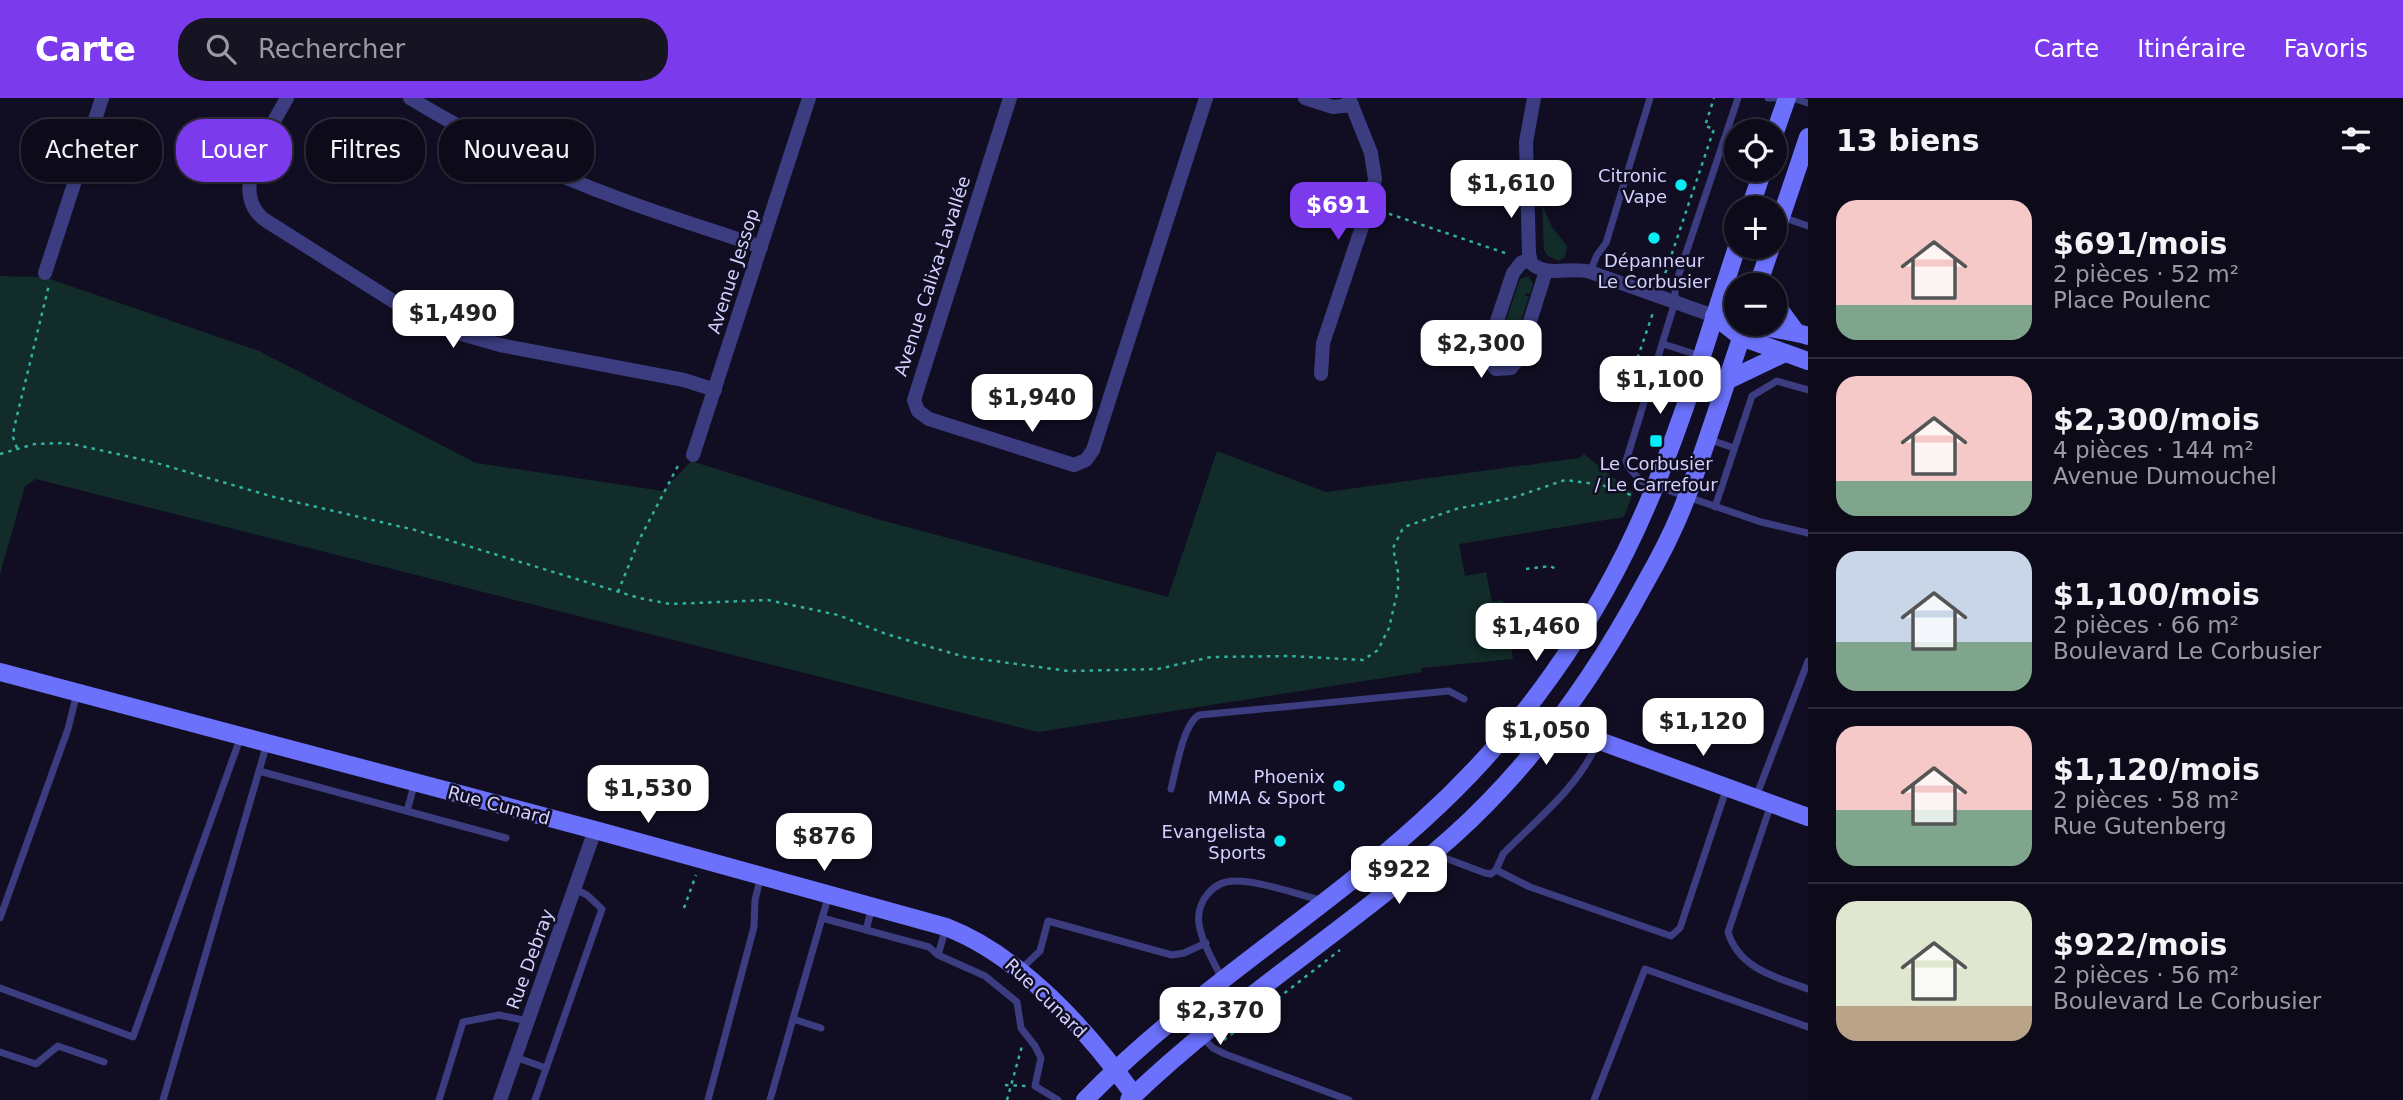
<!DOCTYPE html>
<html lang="fr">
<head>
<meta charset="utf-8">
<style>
	:root { --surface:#0d0a1a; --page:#161323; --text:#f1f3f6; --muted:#9a9aa2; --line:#2d2b39; --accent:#7c3aed }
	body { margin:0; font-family:"DejaVu Sans",sans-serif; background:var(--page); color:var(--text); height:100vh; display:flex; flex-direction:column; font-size:26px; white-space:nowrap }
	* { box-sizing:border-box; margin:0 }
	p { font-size:23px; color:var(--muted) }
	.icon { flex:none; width:38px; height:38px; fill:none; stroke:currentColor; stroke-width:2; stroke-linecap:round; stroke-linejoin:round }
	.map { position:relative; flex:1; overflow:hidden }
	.panel { display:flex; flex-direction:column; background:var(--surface); width:595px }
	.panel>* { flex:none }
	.guide { position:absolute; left:21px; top:21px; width:665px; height:63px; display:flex; gap:14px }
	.fabs { position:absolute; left:1724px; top:21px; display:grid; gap:14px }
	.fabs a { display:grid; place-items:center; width:63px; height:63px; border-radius:50%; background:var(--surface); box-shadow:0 2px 5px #0004,0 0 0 2px var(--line); font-size:35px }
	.price { position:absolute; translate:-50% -60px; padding:0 16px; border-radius:14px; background:#fff; color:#222; font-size:23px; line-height:46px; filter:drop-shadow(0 2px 4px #0008) }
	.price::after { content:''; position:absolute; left:50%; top:42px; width:21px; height:16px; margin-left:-10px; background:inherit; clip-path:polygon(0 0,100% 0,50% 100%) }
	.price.current { background:var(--accent); color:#fff }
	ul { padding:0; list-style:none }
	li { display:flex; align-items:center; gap:21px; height:175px; padding:0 28px }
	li+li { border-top:2px solid var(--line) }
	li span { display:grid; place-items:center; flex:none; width:196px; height:140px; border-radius:21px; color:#555 }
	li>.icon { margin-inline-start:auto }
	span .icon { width:84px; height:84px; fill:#fffc; stroke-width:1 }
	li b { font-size:30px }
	h2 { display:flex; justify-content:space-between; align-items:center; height:84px; padding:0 28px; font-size:30px }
	.chip { padding:0 24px; border-radius:28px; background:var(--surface); box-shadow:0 2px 5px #0004,0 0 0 2px var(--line); font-size:24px; line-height:63px }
	.chip.current { background:var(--accent); color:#fff }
	header { display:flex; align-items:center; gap:42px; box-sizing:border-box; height:98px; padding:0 35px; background:var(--accent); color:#fff }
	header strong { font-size:33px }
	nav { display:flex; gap:38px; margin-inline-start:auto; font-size:24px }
	.search { width:490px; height:63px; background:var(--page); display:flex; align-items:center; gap:18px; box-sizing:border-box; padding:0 24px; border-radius:28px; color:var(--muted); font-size:26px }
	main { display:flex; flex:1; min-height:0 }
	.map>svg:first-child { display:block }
	.green { fill:#122c2a }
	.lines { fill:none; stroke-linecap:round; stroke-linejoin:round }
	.path { stroke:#32b1a1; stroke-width:2.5; stroke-dasharray:3.5 5; stroke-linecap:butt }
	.lane { stroke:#3b3d80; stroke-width:7 }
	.street { stroke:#3b3d80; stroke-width:14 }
	.secondary { stroke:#6b71fb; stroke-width:18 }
	.poi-dot { fill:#06edf5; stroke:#110e23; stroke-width:2.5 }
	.labels { text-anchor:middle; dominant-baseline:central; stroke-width:5; stroke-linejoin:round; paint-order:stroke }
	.poi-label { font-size:18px; fill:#d3d1fe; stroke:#110e23; text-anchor:end }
	.street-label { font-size:18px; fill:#d3d1fe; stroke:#110e23 }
</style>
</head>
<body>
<header>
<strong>Carte</strong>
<div class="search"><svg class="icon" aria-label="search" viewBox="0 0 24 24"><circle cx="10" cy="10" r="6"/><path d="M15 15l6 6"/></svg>Rechercher</div>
<nav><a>Carte</a><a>Itinéraire</a><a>Favoris</a></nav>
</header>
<main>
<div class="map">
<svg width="1808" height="1002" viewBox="0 0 1808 1002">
	<rect width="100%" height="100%" fill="#110e23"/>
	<g class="green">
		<path d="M1542,107L1552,129L1567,148L1565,159L1559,163L1548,158L1544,152Z"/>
		<path d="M0,178L44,179L259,253L476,365L663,393L691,363L877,421L1168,499L1217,353L1326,394L1579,360L1584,356L1633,395L1624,419L1459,446L1465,478L1486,474L1492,504L1503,502L1513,561L1421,570L1422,574L1038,634L36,381L25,388L0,476Z"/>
		<path d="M1529,178L1533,186L1530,196L1526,195L1525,197L1529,199L1510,256L1507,259L1500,260L1495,255L1520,181Z"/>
	</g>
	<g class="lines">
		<g class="path">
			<path d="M1381,113L1508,156"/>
			<path d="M1620,169L1668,167L1714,31L1705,28L1714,0"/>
			<path d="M1662,183L1668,168"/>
			<path d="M1632,276L1654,212"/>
			<path d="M17,350L13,339L14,330L49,187"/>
			<path d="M0,356L35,346L63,345L77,347L153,364L274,399L415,432L639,500L670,506L768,502L838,517L886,536L965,559L1068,573L1158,571L1211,559L1289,558L1363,562L1378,552L1389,530L1398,491V474L1393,450L1402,432L1407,428L1456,411L1515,399L1565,382L1602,387L1634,398"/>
			<path d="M1614,391L1624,381"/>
			<path d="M1526,471L1550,468L1558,472"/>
			<path d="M618,494L639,442L680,364"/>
			<path d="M684,810L696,777"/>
			<path d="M1224,942L1340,852"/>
			<path d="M1005,987L1026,988"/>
			<path d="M1007,1002L1022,948"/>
		</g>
		<g class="lane">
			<path d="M1738,0L1675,188V204L1626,363L1629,370L1641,383L1761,424L1808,435"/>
			<path d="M1768,0H1779"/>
			<path d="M1792,0L1808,5"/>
			<path d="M1782,119L1808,128"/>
			<path d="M1590,174L1597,157L1606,145L1650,0"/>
			<path d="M1663,246L1701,258"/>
			<path d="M1708,341L1734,350"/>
			<path d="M1715,409L1752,298L1777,283L1808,292"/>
			<path d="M267,645L259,673L506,740"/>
			<path d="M1171,691C1176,672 1183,626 1199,617L1449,593L1464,601"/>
			<path d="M1756,699L1808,563"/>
			<path d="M1771,706L1728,834C1739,871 1776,879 1808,891"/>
			<path d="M407,713L415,684"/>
			<path d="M1437,752L1445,760L1485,775L1491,776L1496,772L1503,756C1536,722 1580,688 1598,643"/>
			<path d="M1496,772L1530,789L1671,838L1680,830L1727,689"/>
			<path d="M829,797L822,820L929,849L938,857"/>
			<path d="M0,820L68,631L77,595"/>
			<path d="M946,829L938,857L985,878L1017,904L1021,930L1035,948L1041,960L1035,988L1058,1002"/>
			<path d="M866,832L872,809"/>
			<path d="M1020,872L1040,853L1048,823L1172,857L1184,855L1206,845"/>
			<path d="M1222,881C1214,864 1202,845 1199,826C1196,804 1213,782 1236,783C1260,783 1296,796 1321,802"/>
			<path d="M0,890L133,939L241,638"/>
			<path d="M821,930L793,921L822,820"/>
			<path d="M1202,939L1213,950L1225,956L1349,1002"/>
			<path d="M0,954L36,966L58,948L104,964"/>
			<path d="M515,959L546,970"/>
			<path d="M163,1002L259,673"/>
			<path d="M439,1002L463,924L499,917L528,923"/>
			<path d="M535,1002L602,811L587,797L575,791"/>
			<path d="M708,1002L754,829L755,802L761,778"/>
			<path d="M770,1002L793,921"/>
			<path d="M1594,1002L1645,871L1808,929"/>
		</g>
		<g class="street">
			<path d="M287,0C270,32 226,93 265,122L412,215L454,234L500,247L684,282L715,292"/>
			<path d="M410,0C477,41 549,75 623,102C668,119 715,133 761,149"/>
			<path d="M1010,0L914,302L918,313L929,321L1074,367L1086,362L1093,352L1206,0"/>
			<path d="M1305,0L1333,9L1352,7"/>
			<path d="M1534,0L1526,44L1529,155L1531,165C1548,180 1569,168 1590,174L1714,218"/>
			<path d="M1530,161L1521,165L1513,175L1488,250V262L1496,271L1511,270L1518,261L1546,173"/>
			<path d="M45,175L102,0"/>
			<path d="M1321,276L1323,245L1369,108L1375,81L1371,55L1349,0"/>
			<path d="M693,357L809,0"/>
			<path d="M500,1002L595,732"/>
		</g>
		<g class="secondary">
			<path d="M1774,37L1787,0"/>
			<path d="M1750,110L1763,72"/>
			<path d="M1774,140L1808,39"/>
			<path d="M1758,187L1771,149"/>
			<path d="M1774,204L1796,234"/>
			<path d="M1714,218L1741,239L1808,263"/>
			<path d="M1752,226C1771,232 1790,232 1808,238"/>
			<path d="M1726,283L1785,255"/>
			<path d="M0,574L595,732L946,829C1021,858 1088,933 1134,997"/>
			<path d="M1523,615L1808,719"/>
			<path d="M1085,1002C1187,897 1314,821 1422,723C1519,636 1597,525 1648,405C1684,322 1709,234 1737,149"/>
			<path d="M1129,1002C1229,905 1349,831 1453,738C1532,667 1594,580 1644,487C1659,461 1673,434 1684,406C1707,347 1725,286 1746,226"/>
		</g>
	</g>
	<g class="poi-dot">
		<circle cx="1681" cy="87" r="7"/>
		<circle cx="1654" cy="140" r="7"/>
		<rect x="1649" y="336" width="14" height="14" rx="3.5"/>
		<circle cx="1339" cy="688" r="7"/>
		<circle cx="1280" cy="743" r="7"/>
	</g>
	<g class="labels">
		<g class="poi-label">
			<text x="1667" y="77">Citronic<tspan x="1667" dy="21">Vape</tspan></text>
			<text x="1654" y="162" text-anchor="middle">Dépanneur<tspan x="1654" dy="21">Le Corbusier</tspan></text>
			<text x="1656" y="365" text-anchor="middle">Le Corbusier<tspan x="1656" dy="21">/ Le Carrefour</tspan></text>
			<text x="1325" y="678">Phoenix<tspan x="1325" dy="21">MMA &amp; Sport</tspan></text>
			<text x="1266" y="733">Evangelista<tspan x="1266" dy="21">Sports</tspan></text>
		</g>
		<g class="street-label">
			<text transform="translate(733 173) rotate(-72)">Avenue Jessop</text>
			<text transform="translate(932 178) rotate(-72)">Avenue Calixa-Lavallée</text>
			<text transform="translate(499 707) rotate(15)">Rue Cunard</text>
			<text transform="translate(530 861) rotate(-70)">Rue Debray</text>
			<text transform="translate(1046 900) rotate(44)">Rue Cunard</text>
		</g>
	</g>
</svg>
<div class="fabs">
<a><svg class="icon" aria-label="locate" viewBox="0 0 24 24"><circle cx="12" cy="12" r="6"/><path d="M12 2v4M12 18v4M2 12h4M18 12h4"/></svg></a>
<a>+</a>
<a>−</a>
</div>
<b class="price" style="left:1511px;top:122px">$1,610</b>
<b class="price current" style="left:1338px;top:144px">$691</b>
<b class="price" style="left:453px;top:252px">$1,490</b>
<b class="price" style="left:1481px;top:282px">$2,300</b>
<b class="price" style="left:1660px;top:318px">$1,100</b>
<b class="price" style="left:1032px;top:336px">$1,940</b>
<b class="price" style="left:1536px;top:565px">$1,460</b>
<b class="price" style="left:1703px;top:660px">$1,120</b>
<b class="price" style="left:1546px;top:669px">$1,050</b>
<b class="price" style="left:648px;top:727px">$1,530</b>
<b class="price" style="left:824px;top:775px">$876</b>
<b class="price" style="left:1399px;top:808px">$922</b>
<b class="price" style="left:1220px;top:949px">$2,370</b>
<div class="guide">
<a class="chip">Acheter</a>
<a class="chip current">Louer</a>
<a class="chip">Filtres</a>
<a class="chip">Nouveau</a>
</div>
</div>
<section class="panel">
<h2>13 biens<svg class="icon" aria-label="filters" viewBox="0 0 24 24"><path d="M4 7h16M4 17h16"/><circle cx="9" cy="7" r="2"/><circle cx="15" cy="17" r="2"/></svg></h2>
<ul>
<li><span style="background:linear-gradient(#f6c9c9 75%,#7fa58c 0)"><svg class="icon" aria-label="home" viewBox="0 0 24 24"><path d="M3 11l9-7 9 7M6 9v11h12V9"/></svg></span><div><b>$691/mois</b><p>2 pièces · 52 m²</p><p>Place Poulenc</p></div></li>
<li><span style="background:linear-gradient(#f6c9c9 75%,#7fa58c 0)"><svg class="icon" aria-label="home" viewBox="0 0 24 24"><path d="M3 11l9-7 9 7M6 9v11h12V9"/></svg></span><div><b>$2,300/mois</b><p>4 pièces · 144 m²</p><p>Avenue Dumouchel</p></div></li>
<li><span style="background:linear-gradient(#c9d6e8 65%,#7fa58c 0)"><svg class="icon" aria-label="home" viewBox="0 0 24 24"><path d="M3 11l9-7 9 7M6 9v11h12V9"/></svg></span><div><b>$1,100/mois</b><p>2 pièces · 66 m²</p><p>Boulevard Le Corbusier</p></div></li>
<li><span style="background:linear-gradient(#f6c9c9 60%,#7fa58c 0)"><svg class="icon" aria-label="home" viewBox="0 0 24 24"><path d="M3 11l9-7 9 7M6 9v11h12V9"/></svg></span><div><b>$1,120/mois</b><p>2 pièces · 58 m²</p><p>Rue Gutenberg</p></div></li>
<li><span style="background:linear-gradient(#dfe7d0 75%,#b9a48a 0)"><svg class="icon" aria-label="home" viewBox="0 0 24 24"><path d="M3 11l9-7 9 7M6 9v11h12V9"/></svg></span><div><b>$922/mois</b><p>2 pièces · 56 m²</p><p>Boulevard Le Corbusier</p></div></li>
</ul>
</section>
</main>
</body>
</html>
